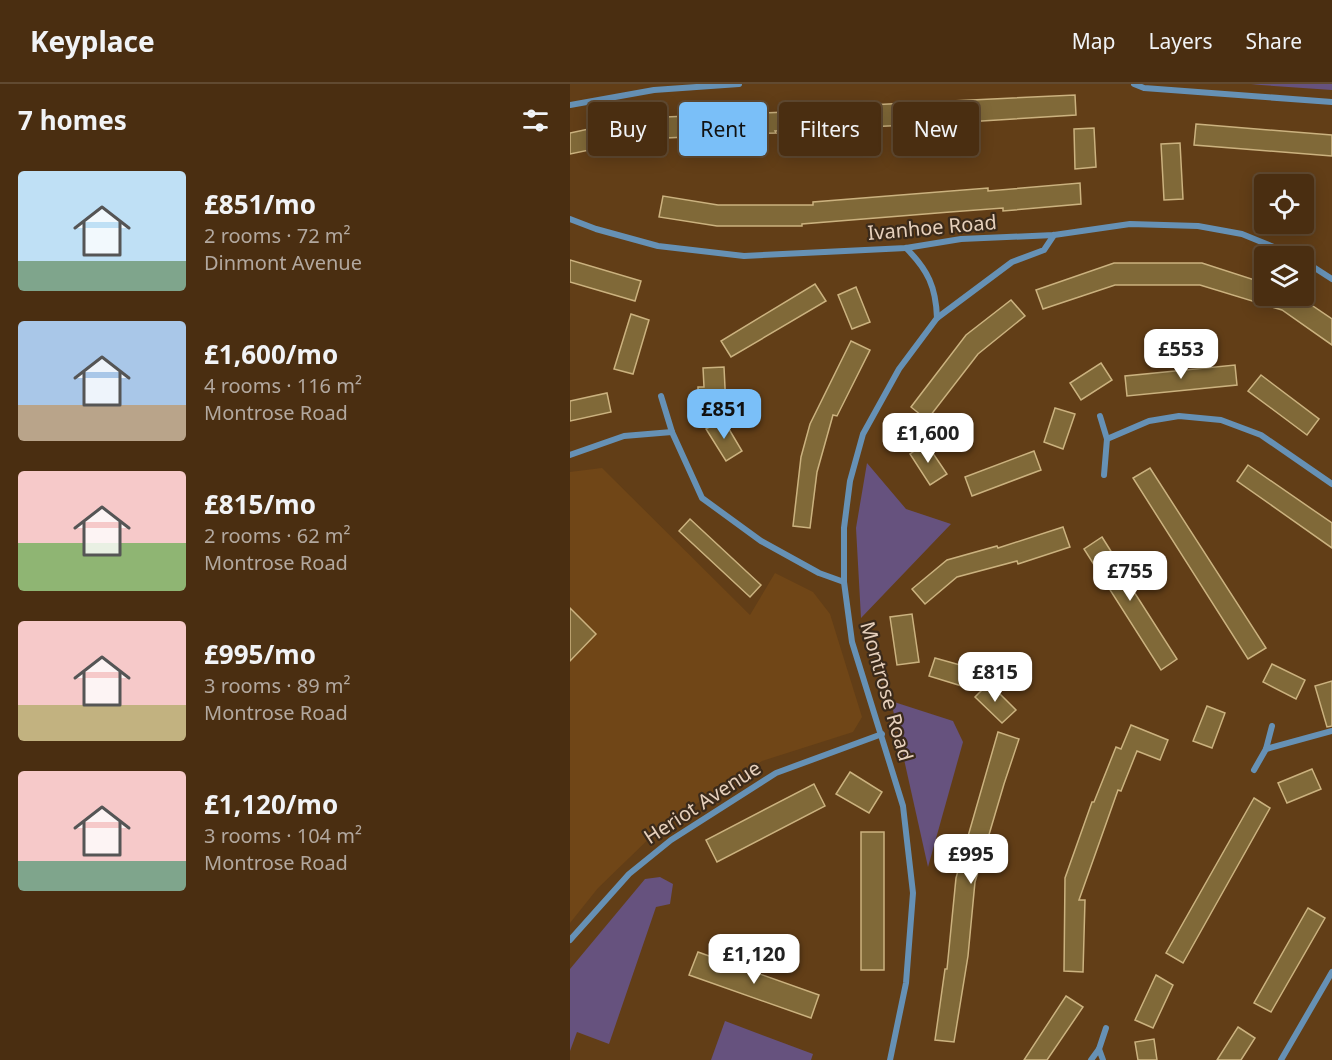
<!DOCTYPE html>
<html lang="en">
<head>
<meta charset="utf-8">
<style>
	:root { --surface:#4a2e11; --page:#51361a; --text:#f1f3f6; --muted:#b2a89f; --line:#614a31; --accent:#7abff8 }
	body { margin:0; font-family:"Noto Sans",sans-serif; background:var(--page); color:var(--text); height:100vh; display:flex; flex-direction:column; font-size:22px; white-space:nowrap }
	* { box-sizing:border-box; margin:0 }
	p { font-size:20px; color:var(--muted) }
	.icon { flex:none; width:33px; height:33px; fill:none; stroke:currentColor; stroke-width:2; stroke-linecap:round; stroke-linejoin:round }
	.map { position:relative; flex:1; overflow:hidden }
	.side { display:flex; flex-direction:column; background:var(--surface); width:570px }
	.side>* { flex:none }
	.guide { position:absolute; left:18px; top:18px; width:570px; height:54px; display:flex; gap:12px }
	.buttons { position:absolute; left:684px; top:90px; display:grid; gap:12px }
	.buttons a { display:grid; place-items:center; width:60px; height:60px; border-radius:6px; background:var(--surface); box-shadow:0 3px 15px #0003,0 0 0 2px var(--line); font-size:30px }
	.price { position:absolute; translate:-50% -51px; padding:0 14px; border-radius:12px; background:#fff; color:#222; font-size:20px; line-height:39px; filter:drop-shadow(0 2px 3px #0008) }
	.price::after { content:''; position:absolute; left:50%; top:36px; width:18px; height:14px; margin-left:-9px; background:inherit; clip-path:polygon(0 0,100% 0,50% 100%) }
	.price.on { background:var(--accent); color:#111 }
	ul { padding:0; list-style:none }
	li { display:flex; align-items:center; gap:18px; height:150px; padding:0 18px }
	li span { display:grid; place-items:center; flex:none; width:168px; height:120px; border-radius:6px; color:#555 }
	li>.icon { margin-inline-start:auto }
	span .icon { width:72px; height:72px; fill:#fffc; stroke-width:1 }
	li b { font-size:26px }
	h2 { display:flex; justify-content:space-between; align-items:center; height:72px; padding:0 18px; font-size:26px }
	.chip { padding:0 21px; border-radius:6px; background:var(--surface); box-shadow:0 3px 15px #0003,0 0 0 2px var(--line); font-size:21px; line-height:54px }
	.chip.on { background:var(--accent); color:#111 }
	header { display:flex; align-items:center; gap:36px; box-sizing:border-box; height:84px; padding:0 30px; background:var(--surface); border-bottom:2px solid var(--line) }
	header strong { font-size:28px }
	nav { display:flex; gap:33px; margin-inline-start:auto; font-size:21px }
	main { display:flex; flex:1; min-height:0 }
	.map>svg:first-child { display:block }
	.built { fill:#704617 }
	.green { fill:#66527e }
	.building { fill:#806938; stroke:#cbb27f; stroke-width:1.5 }
	.lines { fill:none; stroke-linecap:round; stroke-linejoin:round }
	.minor { stroke:#6691b5; stroke-width:6 }
	.labels { text-anchor:middle; dominant-baseline:central; stroke-width:4.5; stroke-linejoin:round; paint-order:stroke }
	.street-label { font-size:20px; fill:#e6d0bc; stroke:#3b2a1a }
</style>
</head>
<body>
<header>
<strong>Keyplace</strong>
<nav><a>Map</a><a>Layers</a><a>Share</a></nav>
</header>
<main>
<section class="side">
<h2>7 homes<svg class="icon" aria-label="filters" viewBox="0 0 24 24"><path d="M4 7h16M4 17h16"/><circle cx="9" cy="7" r="2"/><circle cx="15" cy="17" r="2"/></svg></h2>
<ul>
<li><span style="background:linear-gradient(#bfe0f5 75%,#7fa58c 0)"><svg class="icon" aria-label="home" viewBox="0 0 24 24"><path d="M3 11l9-7 9 7M6 9v11h12V9"/></svg></span><div><b>£851/mo</b><p>2 rooms · 72 m²</p><p>Dinmont Avenue</p></div></li>
<li><span style="background:linear-gradient(#a9c7e8 70%,#b9a48a 0)"><svg class="icon" aria-label="home" viewBox="0 0 24 24"><path d="M3 11l9-7 9 7M6 9v11h12V9"/></svg></span><div><b>£1,600/mo</b><p>4 rooms · 116 m²</p><p>Montrose Road</p></div></li>
<li><span style="background:linear-gradient(#f6c9c9 60%,#8fb573 0)"><svg class="icon" aria-label="home" viewBox="0 0 24 24"><path d="M3 11l9-7 9 7M6 9v11h12V9"/></svg></span><div><b>£815/mo</b><p>2 rooms · 62 m²</p><p>Montrose Road</p></div></li>
<li><span style="background:linear-gradient(#f6c9c9 70%,#c2b280 0)"><svg class="icon" aria-label="home" viewBox="0 0 24 24"><path d="M3 11l9-7 9 7M6 9v11h12V9"/></svg></span><div><b>£995/mo</b><p>3 rooms · 89 m²</p><p>Montrose Road</p></div></li>
<li><span style="background:linear-gradient(#f6c9c9 75%,#7fa58c 0)"><svg class="icon" aria-label="home" viewBox="0 0 24 24"><path d="M3 11l9-7 9 7M6 9v11h12V9"/></svg></span><div><b>£1,120/mo</b><p>3 rooms · 104 m²</p><p>Montrose Road</p></div></li>
</ul>
</section>
<div class="map">
<svg width="762" height="976" viewBox="0 0 762 976">
	<rect width="100%" height="100%" fill="#623e17"/>
	<path class="built" d="M32,384L180,531L205,489L243,508L260,530L292,633L283,648L192,677L91,743L28,804L0,839V388Z"/>
	<g class="green">
		<path d="M681,0H762V6L691,1Z"/>
		<path d="M297,379L336,425L381,440L291,534L286,444Z"/>
		<path d="M321,617L383,637L393,658L358,783Z"/>
		<path d="M90,793L103,800L100,820L86,823L39,960L7,948L0,967V885L75,795Z"/>
		<path d="M155,937L243,970L241,976H141Z"/>
	</g>
	<g class="building">
		<path d="M505,11L506,31L363,40L205,47L206,49L117,51V53L52,56L53,59L0,70V49L70,34L217,28L216,25Z"/>
		<path d="M626,40L762,51V72L624,61Z"/>
		<path d="M524,44L526,83L505,85L504,45Z"/>
		<path d="M610,59L613,115L594,116L591,60Z"/>
		<path d="M510,99L511,120L433,127V124L380,128L232,140V142H147L89,133L93,112L148,121H243V118L418,104V107Z"/>
		<path d="M0,176L71,197L65,217L0,198Z"/>
		<path d="M544,179H632L694,199V212H728L762,235V261L712,226L630,201H545L473,225L466,206Z"/>
		<path d="M245,200L256,217L161,273L151,257Z"/>
		<path d="M286,203L300,238L282,245L268,211Z"/>
		<path d="M441,216L455,232L408,270L357,336L341,323L396,251Z"/>
		<path d="M61,230L79,236L63,290L44,285Z"/>
		<path d="M281,257L300,266L267,332L263,331L247,388L240,444L223,442L231,373L240,340Z"/>
		<path d="M531,279L542,296L511,316L500,299Z"/>
		<path d="M665,281L667,301L557,312L555,292Z"/>
		<path d="M154,283L156,324L128,325V303H134L133,284Z"/>
		<path d="M691,291L749,335L737,351L678,307Z"/>
		<path d="M37,309L41,328L0,337V317Z"/>
		<path d="M485,324L505,330L493,365L474,358Z"/>
		<path d="M153,335L172,367L156,377L136,345Z"/>
		<path d="M356,359L377,390L360,401L340,370Z"/>
		<path d="M464,367L471,386L402,412L395,393Z"/>
		<path d="M678,381L762,439V464L667,397Z"/>
		<path d="M580,384L696,564L678,575L563,394Z"/>
		<path d="M120,435L191,501L180,513L109,447Z"/>
		<path d="M493,443L500,463L448,480L447,477L387,493L355,520L342,505L377,476L427,462L428,464Z"/>
		<path d="M532,453L561,499L559,500L607,575L591,586L514,465Z"/>
		<path d="M0,524L26,550L0,577Z"/>
		<path d="M342,530L349,578L327,581L320,533Z"/>
		<path d="M365,574L401,584L395,603L359,592Z"/>
		<path d="M702,580L735,596L726,615L693,598Z"/>
		<path d="M762,597V642L757,643L745,602Z"/>
		<path d="M419,599L446,626L432,639L405,613Z"/>
		<path d="M637,622L655,629L642,664L623,657Z"/>
		<path d="M561,641L598,656L590,676L567,667L551,707L548,706L509,816H515L513,888L494,887L495,794L522,718H524L546,663L551,665Z"/>
		<path d="M428,648L449,655L434,700L405,798L398,872L384,958L365,956L375,885H377L386,794Z"/>
		<path d="M742,685L751,705L717,719L708,699Z"/>
		<path d="M280,688L312,708L299,729L266,710Z"/>
		<path d="M244,700L255,722L147,778L136,756Z"/>
		<path d="M684,714L700,724L613,879L596,869Z"/>
		<rect x="291" y="748" width="23" height="138"/>
		<path d="M738,824L755,834L701,928L684,919Z"/>
		<path d="M128,868L249,911L241,934L119,891Z"/>
		<path d="M586,891L603,901L583,944L565,936Z"/>
		<path d="M496,912L513,923L477,976H454Z"/>
		<path d="M668,943L685,954L671,976H647Z"/>
		<path d="M584,955L587,976H568L565,958Z"/>
	</g>
	<g class="lines">
		<g class="minor">
			<path d="M564,0L574,4L762,18"/>
			<path d="M0,21L84,6L169,0"/>
			<path d="M0,135L26,145L88,162L174,172L336,164L391,155L484,151L560,140L628,142L672,150L726,172"/>
			<path d="M336,164C358,186 366,203 367,234"/>
			<path d="M734,177L762,195"/>
			<path d="M91,312L102,348L132,414L191,457L249,489L274,498"/>
			<path d="M530,332L537,355L534,391"/>
			<path d="M537,355L579,337L609,332L651,336L691,351L762,400"/>
			<path d="M0,371L54,352L102,348"/>
			<path d="M696,665L762,647"/>
			<path d="M684,686L696,665L702,642"/>
			<path d="M0,856L59,790L101,756L206,689L312,650"/>
			<path d="M529,965L533,976"/>
			<path d="M320,976L336,899L343,809L333,722L282,558L274,498V444L280,397L293,350L329,285L367,234L442,178L474,166L484,151"/>
			<path d="M521,976L529,965L536,944"/>
			<path d="M711,976L762,888"/>
		</g>
	</g>
	<g class="labels">
		<g class="street-label">
			<text transform="translate(362 143) rotate(-5)">Ivanhoe Road</text>
			<text transform="translate(317 607) rotate(74)">Montrose Road</text>
			<text transform="translate(132 718) rotate(-33)">Heriot Avenue</text>
		</g>
	</g>
</svg>
<div class="buttons">
<a><svg class="icon" aria-label="locate" viewBox="0 0 24 24"><circle cx="12" cy="12" r="6"/><path d="M12 2v4M12 18v4M2 12h4M18 12h4"/></svg></a>
<a><svg class="icon" aria-label="layers" viewBox="0 0 24 24"><path d="M12 4l9 5-9 5-9-5zM3 14l9 5 9-5"/></svg></a>
</div>
<b class="price" style="left:611px;top:296px">£553</b>
<b class="price on" style="left:154px;top:356px">£851</b>
<b class="price" style="left:358px;top:380px">£1,600</b>
<b class="price" style="left:560px;top:518px">£755</b>
<b class="price" style="left:425px;top:619px">£815</b>
<b class="price" style="left:401px;top:801px">£995</b>
<b class="price" style="left:184px;top:901px">£1,120</b>
<div class="guide">
<a class="chip">Buy</a>
<a class="chip on">Rent</a>
<a class="chip">Filters</a>
<a class="chip">New</a>
</div>
</div>
</main>
</body>
</html>
